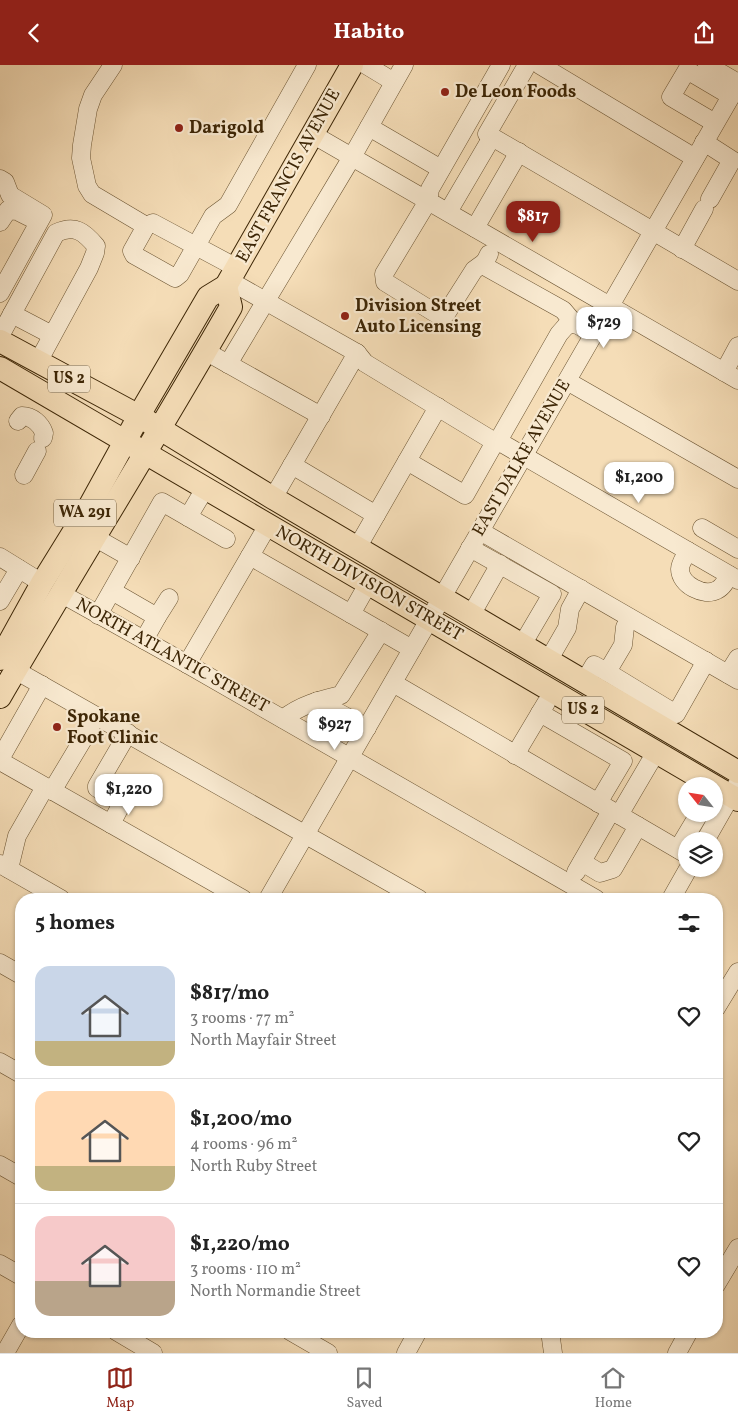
<!DOCTYPE html>
<html lang="en">
<head>
<meta charset="utf-8">
<style>
	:root { --surface:#fff; --page:#f2f2f2; --text:#222; --muted:#767676; --line:#e0e0e0; --accent:#8f2418 }
	body { margin:0; font-family:Vollkorn,serif; background:var(--page); color:var(--text); height:100vh; display:flex; flex-direction:column; font-size:19px; white-space:nowrap }
	* { box-sizing:border-box; margin:0 }
	p { font-size:16px; color:var(--muted) }
	.icon { flex:none; width:28px; height:28px; fill:none; stroke:currentColor; stroke-width:2; stroke-linecap:round; stroke-linejoin:round }
	.map { position:relative; flex:1; overflow:hidden }
	.details { position:absolute; left:15px; top:828px; width:708px; height:445px; display:flex; flex-direction:column; background:var(--surface); border-radius:20px; box-shadow:0 1px 4px #0004 }
	.details>* { flex:none }
	.needle { width:32px; rotate:300deg }
	.controls { position:absolute; left:678px; top:712px; display:grid; gap:10px }
	.controls a { display:grid; place-items:center; width:45px; height:45px; border-radius:50%; background:var(--surface); box-shadow:0 1px 4px #0004; font-size:25px }
	.price { position:absolute; translate:-50% -42px; padding:0 11px; border-radius:10px; background:#fff; color:#222; font-size:16px; line-height:32px; filter:drop-shadow(0 1px 2px #0008) }
	.price::after { content:''; position:absolute; left:50%; top:30px; width:15px; height:11px; margin-left:-8px; background:inherit; clip-path:polygon(0 0,100% 0,50% 100%) }
	.price.selected { background:var(--accent); color:#fff }
	ul { padding:0; list-style:none }
	li { display:flex; align-items:center; gap:15px; height:125px; padding:0 20px }
	li+li { border-top:1px solid var(--line) }
	li span { display:grid; place-items:center; flex:none; width:140px; height:100px; border-radius:15px; color:#555 }
	li>.icon { margin-inline-start:auto }
	span .icon { width:60px; height:60px; fill:#fffc; stroke-width:1 }
	li b { font-size:21px }
	h2 { display:flex; justify-content:space-between; align-items:center; height:60px; padding:0 20px; font-size:21px }
	header { display:flex; justify-content:space-between; align-items:center; height:65px; padding:0 20px; background:var(--accent); color:#fff; font-size:22px; font-weight:700 }
	.dock { display:flex; justify-content:space-around; align-items:center; height:70px; border-top:1px solid var(--line); background:var(--surface); font-size:14px; color:var(--muted) }
	.dock a { display:grid; justify-items:center; gap:2px }
	.dock .selected { color:var(--accent) }
	.map>svg:first-child { display:block }
	.lines { fill:none; stroke-linecap:round; stroke-linejoin:round }
	.minor-casing { stroke:#6b5432; stroke-width:19 }
	.major-casing { stroke:#3d2606; stroke-width:24 }
	.minor { stroke:#f8e9d0; stroke-width:18 }
	.major { stroke:#f5ddb7; stroke-width:22 }
	.poi-dot { fill:#8f2418; stroke:#f8e9d0; stroke-width:2 }
	.labels { text-anchor:middle; dominant-baseline:central; stroke-width:4.5; stroke-linejoin:round; paint-order:stroke }
	.shield { fill:#f8e9d0; stroke:#756043; stroke-width:1 }
	.shield-label { font-size:16px; font-weight:bold; fill:#3d2606 }
	.poi-label { font-size:18px; font-weight:bold; fill:#3d2606; stroke:#f8e9d0; text-anchor:start }
	.street-label { font-size:18px; fill:#3d2606; stroke:#f8e9d0 }
</style>
</head>
<body>
<header><svg class="icon" aria-label="back" viewBox="0 0 24 24"><path d="M15 5l-7 7 7 7"/></svg>Habito<svg class="icon" aria-label="share" viewBox="0 0 24 24"><path d="M12 15V3M7 8l5-5 5 5M5 13v7h14v-7"/></svg></header>
<div class="map">
<svg width="738" height="1288" viewBox="0 0 738 1288">
	<rect width="100%" height="100%" fill="#f5ddb7"/>
	<filter id="stains"><feTurbulence type="fractalNoise" baseFrequency=".004" numOctaves="4"/><feColorMatrix values="0 0 0 0 .2 0 0 0 0 .09 0 0 0 0 .02 0 0 0 .5 -.17"/></filter>
	<radialGradient id="worn" r=".72"><stop offset=".6" stop-color="#630" stop-opacity="0"/><stop offset="1" stop-color="#630" stop-opacity=".3"/></radialGradient>
	<g class="lines">
		<defs>
			<g id="minor">
				<path d="M113,0L93,30L88,44L82,80L81,93L87,121L92,129L146,161"/>
				<path d="M366,0L394,17"/>
				<path d="M527,0L487,69L738,216"/>
				<path d="M540,0L695,93"/>
				<path d="M707,0L738,18"/>
				<path d="M715,58L671,32L687,5L731,31"/>
				<path d="M369,62L441,104"/>
				<path d="M312,69L738,315"/>
				<path d="M704,77L732,95L710,134"/>
				<path d="M0,114L5,117L10,130L43,150L0,228"/>
				<path d="M448,147L492,72"/>
				<path d="M0,157L8,145L17,146L31,153"/>
				<path d="M475,163L519,87"/>
				<path d="M682,184L704,144"/>
				<path d="M489,189L485,197L486,202L563,245L574,258"/>
				<path d="M485,197L474,205L446,249L440,251L385,217L384,209L428,136L430,124L501,0"/>
				<path d="M237,203C209,188 181,173 153,158L146,161L132,186L134,190L175,213L180,209L213,151L228,140L307,0"/>
				<path d="M230,216L357,288L365,298L495,377"/>
				<path d="M12,249L52,270"/>
				<path d="M0,271L56,168C75,159 84,167 96,181L95,188L89,203L38,297"/>
				<path d="M205,286L321,351"/>
				<path d="M228,299L352,92L404,0"/>
				<path d="M724,307L738,281"/>
				<path d="M567,316L738,414"/>
				<path d="M18,356L22,351C32,351 41,359 44,368L43,373"/>
				<path d="M498,376L559,269L566,261L574,258L594,269"/>
				<path d="M407,396L465,430L495,377L498,376L738,515"/>
				<path d="M292,400L376,450"/>
				<path d="M24,410L37,386"/>
				<path d="M273,433L357,288"/>
				<path d="M188,452L206,422"/>
				<path d="M702,463L738,484"/>
				<path d="M480,466L738,615"/>
				<path d="M94,472L131,493"/>
				<path d="M357,483L438,342"/>
				<path d="M470,483L552,529L522,580"/>
				<path d="M688,486C685,492 680,498 680,504C680,520 704,532 717,525C723,522 726,516 729,510"/>
				<path d="M250,491L412,584"/>
				<path d="M0,492L42,518"/>
				<path d="M112,526L157,552L144,575"/>
				<path d="M60,528L187,599L596,834"/>
				<path d="M0,536L19,504"/>
				<path d="M351,549L368,519"/>
				<path d="M98,550L162,437L226,474"/>
				<path d="M471,550L500,499"/>
				<path d="M157,552L169,533"/>
				<path d="M548,596L567,563L570,544L581,524"/>
				<path d="M187,599L268,460"/>
				<path d="M15,605L419,834"/>
				<path d="M607,607L676,649L706,596"/>
				<path d="M728,609L738,593"/>
				<path d="M584,617L594,600L607,607L623,580L625,562L630,553"/>
				<path d="M393,618L686,789"/>
				<path d="M317,636L367,663"/>
				<path d="M540,648L623,696L598,738"/>
				<path d="M283,654C300,640 320,635 341,630L381,566"/>
				<path d="M515,690L546,638"/>
				<path d="M0,694L42,620"/>
				<path d="M0,696L243,834"/>
				<path d="M52,726L91,661"/>
				<path d="M619,750L656,687"/>
				<path d="M111,759L121,740L120,737L97,723V721L128,668"/>
				<path d="M705,776L738,718"/>
				<path d="M678,784L699,749"/>
				<path d="M582,797L600,808L613,804L638,761"/>
				<path d="M0,799L61,834"/>
				<path d="M9,804L17,771L45,722"/>
				<path d="M576,807L611,746"/>
				<path d="M268,834L738,19"/>
				<path d="M671,834L688,804"/>
				<path d="M0,898L21,910"/>
				<path d="M716,943L738,907"/>
				<path d="M0,997L21,1009"/>
				<path d="M0,1100L21,1112"/>
				<path d="M0,1199L21,1211"/>
				<path d="M716,1220L738,1183"/>
				<path d="M116,1266L153,1288"/>
				<path d="M290,1266L328,1288"/>
				<path d="M550,1266L553,1288"/>
				<path d="M5,1288L21,1260"/>
				<path d="M406,1288L418,1266"/>
				<path d="M677,1288L689,1266"/>
			</g>
			<g id="major">
				<path d="M0,276L139,351L273,433L738,707"/>
				<path d="M0,303L738,735"/>
				<path d="M0,594L42,518L89,442L145,340L208,232L226,221L352,0"/>
				<path d="M0,632C76,501 156,373 231,242L226,221"/>
			</g>
		</defs>
		<use href="#minor" class="minor-casing"/>
		<use href="#major" class="major-casing"/>
		<use href="#minor" class="minor"/>
		<use href="#major" class="major"/>
	</g>
	<g class="poi-dot">
		<circle cx="445" cy="27" r="5"/>
		<circle cx="179" cy="63" r="5"/>
		<circle cx="345" cy="251" r="5"/>
		<circle cx="57" cy="662" r="5"/>
	</g>
	<g class="labels">
		<g class="shield">
			<rect x="48" y="300.5" width="42" height="27" rx="4"/>
			<rect x="54" y="434.5" width="62" height="27" rx="4"/>
			<rect x="562" y="631.5" width="42" height="27" rx="4"/>
		</g>
		<g class="shield-label">
			<text x="69" y="314">US 2</text>
			<text x="85" y="448">WA 291</text>
			<text x="583" y="645">US 2</text>
		</g>
		<g class="poi-label">
			<text x="455" y="27">De Leon Foods</text>
			<text x="189" y="63">Darigold</text>
			<text x="355" y="241">Division Street<tspan x="355" dy="21">Auto Licensing</tspan></text>
			<text x="67" y="652">Spokane<tspan x="67" dy="21">Foot Clinic</tspan></text>
		</g>
		<g class="street-label">
			<text transform="translate(289 111) rotate(-61)">EAST FRANCIS AVENUE</text>
			<text transform="translate(522 393) rotate(-60)">EAST DALKE AVENUE</text>
			<text transform="translate(369 519) rotate(30)">NORTH DIVISION STREET</text>
			<text transform="translate(172 591) rotate(29)">NORTH ATLANTIC STREET</text>
		</g>
	</g>
	<rect width="100%" height="100%" filter="url(#stains)"/>
	<rect width="100%" height="100%" fill="url(#worn)"/>
</svg>
<div class="controls">
<a><svg class="needle" viewBox="-14 -14 28 28"><path d="M0-13l5 13h-10z" fill="#e53935"/><path d="M0 13l5-13h-10z" fill="#767676"/></svg></a>
<a><svg class="icon" aria-label="layers" viewBox="0 0 24 24"><path d="M12 4l9 5-9 5-9-5zM3 14l9 5 9-5"/></svg></a>
</div>
<b class="price selected" style="left:533px;top:178px">$817</b>
<b class="price" style="left:604px;top:284px">$729</b>
<b class="price" style="left:639px;top:439px">$1,200</b>
<b class="price" style="left:335px;top:686px">$927</b>
<b class="price" style="left:129px;top:751px">$1,220</b>
<section class="details">
<h2>5 homes<svg class="icon" aria-label="filters" viewBox="0 0 24 24"><path d="M4 7h16M4 17h16"/><circle cx="9" cy="7" r="2"/><circle cx="15" cy="17" r="2"/></svg></h2>
<ul>
<li><span style="background:linear-gradient(#c9d6e8 75%,#c2b280 0)"><svg class="icon" aria-label="home" viewBox="0 0 24 24"><path d="M3 11l9-7 9 7M6 9v11h12V9"/></svg></span><div><b>$817/mo</b><p>3 rooms · 77 m²</p><p>North Mayfair Street</p></div><svg class="icon" aria-label="heart" viewBox="0 0 24 24"><path d="M12 20l-8-8c-3-5 5-10 8-4 3-6 11-1 8 4z"/></svg></li>
<li><span style="background:linear-gradient(#ffd9b3 75%,#c2b280 0)"><svg class="icon" aria-label="home" viewBox="0 0 24 24"><path d="M3 11l9-7 9 7M6 9v11h12V9"/></svg></span><div><b>$1,200/mo</b><p>4 rooms · 96 m²</p><p>North Ruby Street</p></div><svg class="icon" aria-label="heart" viewBox="0 0 24 24"><path d="M12 20l-8-8c-3-5 5-10 8-4 3-6 11-1 8 4z"/></svg></li>
<li><span style="background:linear-gradient(#f6c9c9 65%,#b9a48a 0)"><svg class="icon" aria-label="home" viewBox="0 0 24 24"><path d="M3 11l9-7 9 7M6 9v11h12V9"/></svg></span><div><b>$1,220/mo</b><p>3 rooms · 110 m²</p><p>North Normandie Street</p></div><svg class="icon" aria-label="heart" viewBox="0 0 24 24"><path d="M12 20l-8-8c-3-5 5-10 8-4 3-6 11-1 8 4z"/></svg></li>
</ul>
</section>
</div>
<nav class="dock">
<a class="selected"><svg class="icon" aria-label="map" viewBox="0 0 24 24"><path d="M3 6l6-2 6 2 6-2v14l-6 2-6-2-6 2zM9 4v14M15 6v14"/></svg>Map</a>
<a><svg class="icon" aria-label="saved" viewBox="0 0 24 24"><path d="M7 4h10v16l-5-4-5 4z"/></svg>Saved</a>
<a><svg class="icon" aria-label="home" viewBox="0 0 24 24"><path d="M3 11l9-7 9 7M6 9v11h12V9"/></svg>Home</a>
</nav>
</body>
</html>
